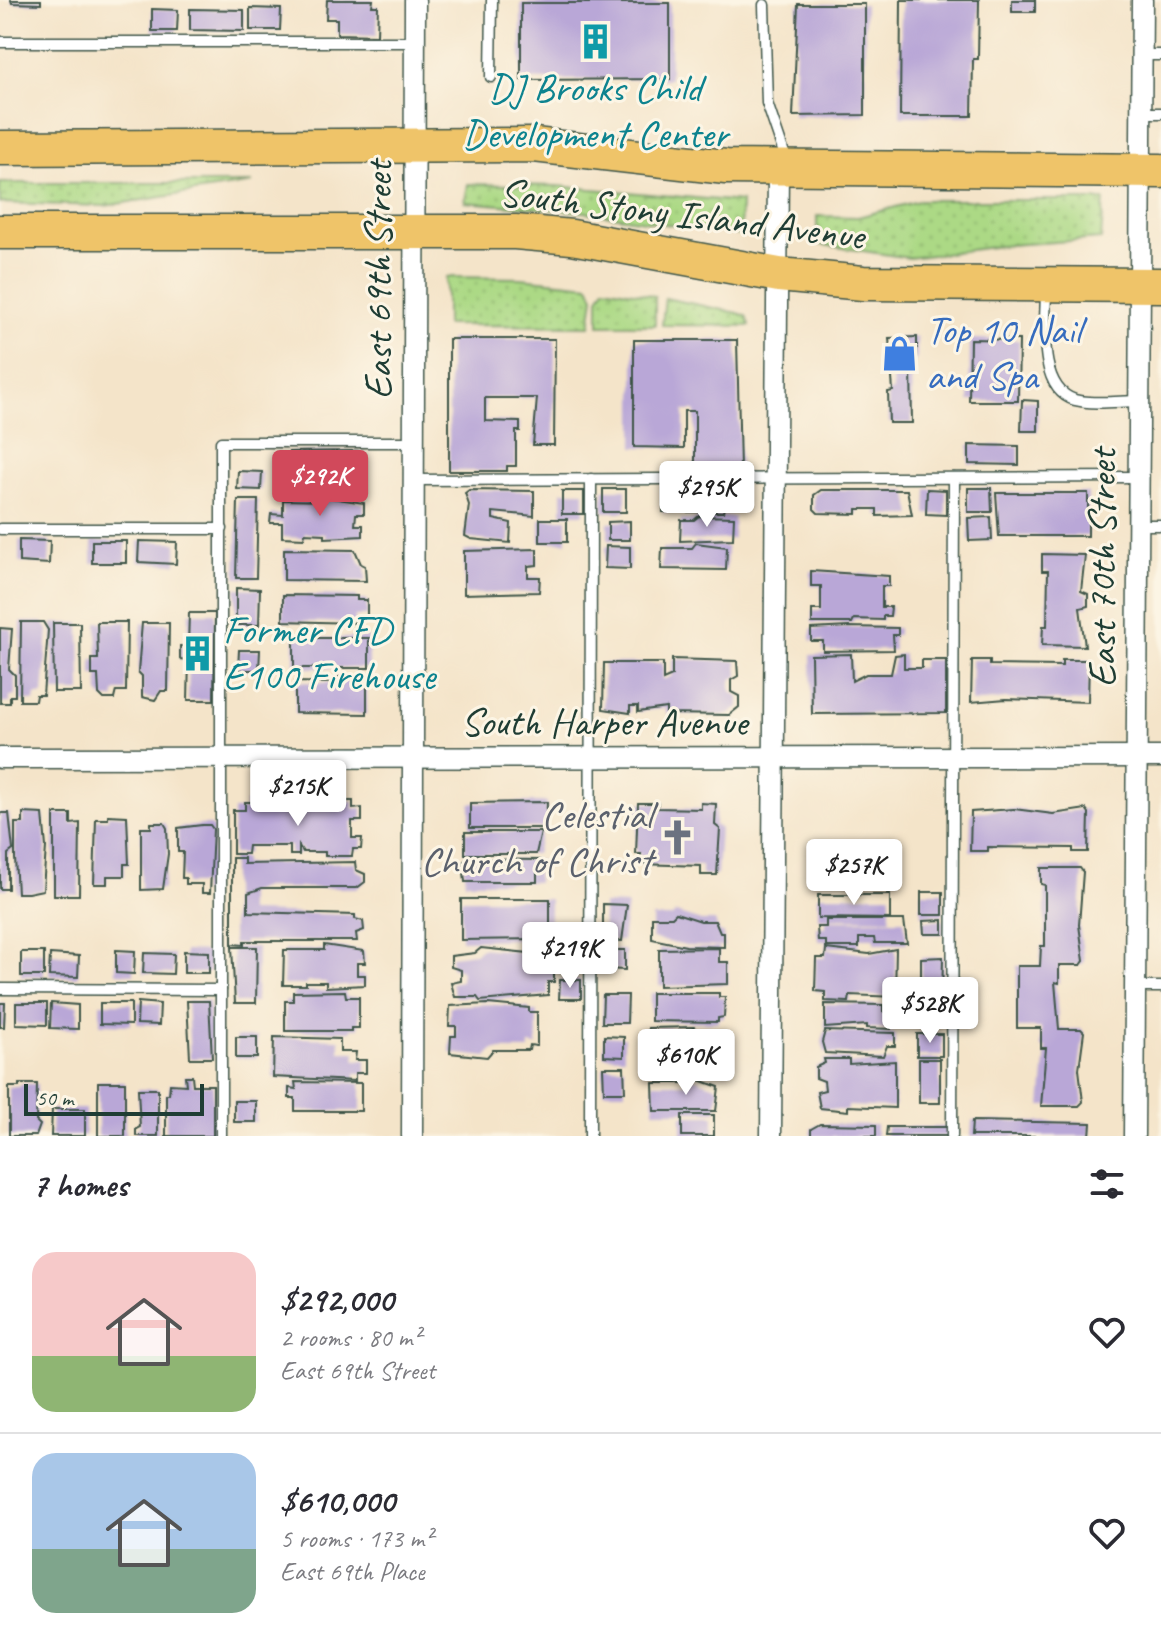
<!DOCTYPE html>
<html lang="en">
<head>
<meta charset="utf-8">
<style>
	:root { --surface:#fff; --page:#f2f2f3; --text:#2b2b33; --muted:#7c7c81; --line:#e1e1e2; --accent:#d1495b }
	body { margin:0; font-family:Caveat,sans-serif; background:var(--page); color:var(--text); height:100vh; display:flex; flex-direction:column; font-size:30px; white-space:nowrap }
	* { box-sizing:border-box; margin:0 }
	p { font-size:26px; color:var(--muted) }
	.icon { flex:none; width:44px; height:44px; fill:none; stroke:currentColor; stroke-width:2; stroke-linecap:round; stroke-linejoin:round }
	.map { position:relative; height:1136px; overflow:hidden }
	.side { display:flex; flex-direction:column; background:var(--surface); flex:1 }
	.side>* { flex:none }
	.scale { position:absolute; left:24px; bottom:20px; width:180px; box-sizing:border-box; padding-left:8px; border:4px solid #1f3d34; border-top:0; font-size:22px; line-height:28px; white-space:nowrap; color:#1f3d34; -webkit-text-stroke:6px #fcf5e5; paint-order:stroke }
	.price { position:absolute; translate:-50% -68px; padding:0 18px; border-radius:8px; background:#fff; color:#222; font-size:26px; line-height:52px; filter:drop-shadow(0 2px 4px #0008) }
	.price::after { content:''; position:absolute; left:50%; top:48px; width:24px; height:18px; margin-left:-12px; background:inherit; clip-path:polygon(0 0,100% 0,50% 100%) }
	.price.on { background:var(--accent); color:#fff }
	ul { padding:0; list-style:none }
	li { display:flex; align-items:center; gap:24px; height:200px; padding:0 32px }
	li+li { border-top:2px solid var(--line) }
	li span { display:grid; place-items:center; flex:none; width:224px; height:160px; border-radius:24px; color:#555 }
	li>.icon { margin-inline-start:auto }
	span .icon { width:96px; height:96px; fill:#fffc; stroke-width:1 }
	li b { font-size:34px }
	h2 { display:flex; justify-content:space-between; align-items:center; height:96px; padding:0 32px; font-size:34px }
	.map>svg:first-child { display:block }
	.grass { fill:url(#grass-dots); stroke:#668b5c; stroke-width:2 }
	.building { fill:#b9a7d7 }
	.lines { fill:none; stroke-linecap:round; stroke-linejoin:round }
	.service-casing { stroke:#3f564a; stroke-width:13 }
	.minor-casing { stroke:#3f564a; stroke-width:23 }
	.trunk-casing { stroke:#3f564a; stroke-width:37 }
	.service { stroke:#fff; stroke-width:10 }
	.minor { stroke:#fff; stroke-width:20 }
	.trunk { stroke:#efc469; stroke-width:34 }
	.labels { text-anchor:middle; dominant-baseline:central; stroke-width:6; stroke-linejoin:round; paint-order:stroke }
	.culture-label { font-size:40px; fill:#0d838f; stroke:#fcf5e5 }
	.street-label { font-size:40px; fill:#1f3d34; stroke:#fcf5e5 }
	.shop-label { font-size:40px; fill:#366cbe; stroke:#fcf5e5; text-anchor:start }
	.worship-label { font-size:40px; fill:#5b616d; stroke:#fcf5e5; text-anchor:end }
</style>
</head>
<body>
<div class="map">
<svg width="1161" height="1136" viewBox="0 0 1161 1136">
	<defs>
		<pattern id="grass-dots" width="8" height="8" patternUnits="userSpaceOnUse" patternTransform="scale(2)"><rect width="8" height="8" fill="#acd985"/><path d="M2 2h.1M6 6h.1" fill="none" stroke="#94bb73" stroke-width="1.8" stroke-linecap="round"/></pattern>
	</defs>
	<rect width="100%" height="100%" fill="#fcf5e5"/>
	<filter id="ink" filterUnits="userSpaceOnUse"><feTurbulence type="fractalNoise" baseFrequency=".0125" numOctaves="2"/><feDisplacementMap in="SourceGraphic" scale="16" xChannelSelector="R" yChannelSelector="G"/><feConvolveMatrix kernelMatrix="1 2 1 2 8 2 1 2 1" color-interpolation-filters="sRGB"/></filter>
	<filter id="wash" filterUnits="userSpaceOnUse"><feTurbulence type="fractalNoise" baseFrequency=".006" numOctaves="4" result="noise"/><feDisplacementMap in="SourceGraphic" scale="32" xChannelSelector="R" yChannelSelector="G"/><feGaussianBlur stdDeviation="1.8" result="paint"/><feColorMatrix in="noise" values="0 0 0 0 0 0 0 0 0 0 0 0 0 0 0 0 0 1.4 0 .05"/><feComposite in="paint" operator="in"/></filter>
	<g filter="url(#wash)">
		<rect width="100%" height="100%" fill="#f4e4c9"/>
		<g class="grass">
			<path d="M0,183H253L104,206L0,203Z"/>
			<path d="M468,184L557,186L741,202L740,235L585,212L465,202Z"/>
			<path d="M922,200H1104L1101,239L1008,245L909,258L817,244V216L858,217Z"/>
			<path d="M446,277L521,278L589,285L594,297L590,326L446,325Z"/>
			<path d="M605,287L655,296V325H599V298Z"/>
			<path d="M665,298L738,313L746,316L750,326L662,325Z"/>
		</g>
		<g id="blocks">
			<g class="building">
				<path d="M11,0H41V4L12,3Z"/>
				<path d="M327,0H373L372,6H378L377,35L337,34V19H326Z"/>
				<path d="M901,0H979L978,59H973L972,116H900Z"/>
				<rect x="1012" y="0" width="23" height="12"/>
				<path d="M521,3H670V79L521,80Z"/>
				<path d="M798,4H865V115L793,116Z"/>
				<path d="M250,8L281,9L280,30H250Z"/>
				<path d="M152,9L178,10L177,31H152Z"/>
				<path d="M190,9L244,10V31L190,30Z"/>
				<path d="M917,337V357L911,368L912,423H889L888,392L893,391L889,338Z"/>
				<path d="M449,339H555L554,445H533L537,398H485V421L520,422V431H516V466H507V471H449Z"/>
				<path d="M970,339L1019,340L1018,401H969Z"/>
				<path d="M634,340H737L740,469H695V411H684V448L634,447Z"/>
				<path d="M1022,400L1038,401V431H1021Z"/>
				<path d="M969,445L1019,446V465L969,464Z"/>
				<path d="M357,451L365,454V467H357V480H364V492L328,495V489H297L288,486V476H281V464H289V452Z"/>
				<path d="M238,471L262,472L261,490L237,489Z"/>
				<path d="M968,488H991L992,512H968Z"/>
				<rect x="603" y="489" width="23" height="23"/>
				<path d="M663,489H723L727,499L723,512H663Z"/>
				<path d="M927,489L946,490V515L926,514Z"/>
				<path d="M469,490L534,491V516L493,512V519L511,523L510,543L471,539L465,536L469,505L465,493Z"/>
				<path d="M821,490H907L912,515L877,516V509H857V514L818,513L814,509V495Z"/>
				<rect x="562" y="491" width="22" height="23"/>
				<path d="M996,493H1088V536H999Z"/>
				<path d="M325,497L364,503V514H356L355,525H363V536L325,538V534L305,533L304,538L282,537V523H270L271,514L283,515V500L325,501Z"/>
				<path d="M238,500H258L256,578H236Z"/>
				<path d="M699,516L734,517L733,539L680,541L681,520H694Z"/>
				<path d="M991,517L992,540L969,541L968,518Z"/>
				<rect x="540" y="519" width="27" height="23"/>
				<path d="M630,521V540H608V522Z"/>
				<path d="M19,540L50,541L49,564L19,562Z"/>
				<rect x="92" y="541" width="34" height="22"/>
				<path d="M139,541L177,542L176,564L138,562Z"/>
				<path d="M696,543L727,547L726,570L661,569L662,548H692Z"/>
				<path d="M606,546L630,547V569L605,568Z"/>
				<path d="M284,549L355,550L361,564L365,566L366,581L284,580Z"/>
				<path d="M537,549V565L528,566V577H540L539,592L464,594V551Z"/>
				<path d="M1042,554L1085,555L1081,591L1088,594V606L1080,608L1085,646L1042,645L1043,626H1047L1048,571H1042Z"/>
				<path d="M811,571L889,576V586H882V607H891L890,616H883V620L854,619L852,623H812V610H821V586H811Z"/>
				<path d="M236,588L260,589L259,625H236Z"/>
				<path d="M283,595L357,596V600H367V616H355V623L283,621Z"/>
				<path d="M189,613H215L214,700H188L189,660L180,659V646H188Z"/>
				<path d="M21,622H43L48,630L43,695H36L35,701H20Z"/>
				<path d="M97,622H127L126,691H116L114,699H104L99,694L98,675H92V659H98Z"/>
				<path d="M53,623H80L81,692H54Z"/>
				<path d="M142,623H169L168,691H161L155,700L142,697V676L138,672Z"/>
				<path d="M849,627L898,628V635H893L894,650L823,651V641H811V629Z"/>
				<path d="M0,628L12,629L9,669L15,675V696H10V703H0Z"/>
				<rect x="294" y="638" width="75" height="30"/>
				<path d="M239,650H260L259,670H238Z"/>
				<path d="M851,654L852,681L866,674H891L895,655L904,654V668H922V660H946V713L812,714L811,655Z"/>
				<path d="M672,659L737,661L738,676L731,680V692L739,696V707L729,715L666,714V708L638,712V706H630V713L603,709L604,663H663V680L672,676Z"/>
				<path d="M972,660H990V665L1062,666V660H1089L1088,702L1006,699L971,702Z"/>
				<path d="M335,677H360L359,684H367V714L295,713V682L335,683Z"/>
				<path d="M307,801H353V809L362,808V821H352V838H362L361,849H353L352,856H325V852H303L299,846V855H290V846H248L247,854H233V810H245V802H262L261,809H269V803L285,802V809L307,810Z"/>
				<path d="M547,802L546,828H470V803Z"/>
				<path d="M638,803H658L657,808L701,809V803L716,804L715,825L720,829L717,875H701V866L640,864L641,854H636Z"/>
				<path d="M1014,809L1053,814L1086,809L1089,813L1088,852H1073V848L988,847V851H970L971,812Z"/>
				<path d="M0,813H9L13,850L8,854V889H0Z"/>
				<path d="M23,813L43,814L46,847L43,890L28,893H17L15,858V823H23Z"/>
				<path d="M54,814H71V824L80,823L79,895H54Z"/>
				<path d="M108,815L127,816L129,864H124V876H107V884H94L96,819H108Z"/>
				<path d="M151,823H164L167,828L168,854L163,889L141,890V828H151Z"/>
				<path d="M202,825H210L213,829L210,893H202V884H186V878H182L183,852H178V828Z"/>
				<path d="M465,832H541L536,854H465Z"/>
				<path d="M232,858H244V864L355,862L356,870L365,874V882L357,888H262L248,893V912L355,915V919L363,921L364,930L356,933L357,941H244V945L232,944Z"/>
				<path d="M467,859L541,860V873L537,872V882H465L463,862Z"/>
				<path d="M1041,868H1080L1083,872L1079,925L1084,961L1081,965H1059V983L1055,982L1059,1029H1081L1084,1032L1079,1069L1083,1102L1079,1106H1041L1046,1048H1041V1028H1017V966H1040L1041,946H1045V885L1041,884Z"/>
				<rect x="921" y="892" width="22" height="23"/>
				<path d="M818,895H890V919L818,918Z"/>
				<path d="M461,899H550V939L461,940Z"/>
				<path d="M603,904L627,905L622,941L603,940Z"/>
				<path d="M676,913L701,921H715L720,933H724V947L686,946L652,939V917H672Z"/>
				<path d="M826,920H904L907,943H875L874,938H859V947H826V941H818L817,927H826Z"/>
				<path d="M943,920V934H924L923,921Z"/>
				<path d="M324,945L364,951L365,963H357V975H365V985L326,987V982H306V985H283L284,950H324Z"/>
				<path d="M232,947H257L256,1003H235Z"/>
				<path d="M481,948L548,955V969H554V982H548V995L480,1001L477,997H455L451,983L461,981V970L451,967V956L475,953Z"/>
				<path d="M719,948V962H728V984L659,986V949Z"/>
				<path d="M826,949L869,954L896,949L895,997L850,995L849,1002L825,1001V992L815,991L816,958H825Z"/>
				<path d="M116,950L135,951L134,974L116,973Z"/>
				<path d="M583,950L582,971H561L562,951Z"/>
				<path d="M604,950H625V970L604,969Z"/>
				<path d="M184,951L209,952V973H184Z"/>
				<rect x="21" y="952" width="23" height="24"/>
				<path d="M144,953L174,954L173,974L143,973Z"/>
				<path d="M50,954L79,956L78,977L49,976Z"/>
				<path d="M943,957L942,1001H921V958Z"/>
				<path d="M560,980H581V999H559Z"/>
				<path d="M345,991L346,997H359V1028H351V1031H285V1001H293V992Z"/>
				<path d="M651,993H719V997H725L724,1017L718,1018V1022L651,1021Z"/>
				<path d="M603,995H628L627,1023H602Z"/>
				<path d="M187,1001H209L212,1058H190Z"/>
				<path d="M138,1002L160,1004L159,1025L137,1024Z"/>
				<path d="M0,1003H5L4,1027H0Z"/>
				<path d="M16,1003H47V1025L16,1024Z"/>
				<path d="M51,1003L78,1005V1029L50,1028Z"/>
				<path d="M100,1003H131V1025L100,1024Z"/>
				<path d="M488,1004L529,1008V1012H537V1046L530,1045L529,1050H493L487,1057L450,1053L451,1036H456V1026H449L450,1006Z"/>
				<path d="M825,1004L883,1005V1012H891V1029L867,1028V1025L825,1028Z"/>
				<path d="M694,1027L699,1031H713L720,1037L723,1056L649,1053L648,1028Z"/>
				<path d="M825,1031L895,1033V1046H887L883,1056L825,1053L822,1042Z"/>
				<rect x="917" y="1034" width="25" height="22"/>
				<path d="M604,1036L624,1037V1057L604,1056Z"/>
				<rect x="236" y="1037" width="21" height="21"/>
				<path d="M274,1037L340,1039V1052H356L355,1060H366V1073H355V1081L273,1077Z"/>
				<path d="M824,1059H849V1064L895,1061V1108L848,1106V1111L820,1108L817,1092L825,1090L824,1081L816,1078V1067L825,1063Z"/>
				<rect x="919" y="1059" width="21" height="44"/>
				<path d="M603,1067H624L625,1092H604Z"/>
				<path d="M185,1076H192L193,1085H213V1136H166V1094H169L170,1084L186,1085Z"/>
				<path d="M694,1078L719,1087L716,1111H654L653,1083H689Z"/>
				<rect x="98" y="1082" width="27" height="54"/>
				<path d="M295,1082L361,1083V1111H295V1098H289V1088L296,1089Z"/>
				<path d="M19,1084H37L36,1121L40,1125L36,1136H9V1087H19Z"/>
				<path d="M138,1089H158V1136H136V1129L140,1127Z"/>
				<rect x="234" y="1101" width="22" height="21"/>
				<path d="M52,1109H85V1136H51Z"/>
				<rect x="682" y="1115" width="32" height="21"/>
				<path d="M972,1121L1091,1123L1090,1136H971Z"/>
				<path d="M820,1124L876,1125V1136H811V1129Z"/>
				<path d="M887,1127H947V1136H886Z"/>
			</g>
		</g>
	</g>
	<g filter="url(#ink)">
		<use href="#blocks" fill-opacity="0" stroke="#3f564a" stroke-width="2"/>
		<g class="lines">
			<defs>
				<g id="service">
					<path d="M764,5L767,103L787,162"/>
					<path d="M0,42H415"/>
					<path d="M1142,55H1161"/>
					<path d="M491,77L492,0"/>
					<path d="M1143,113H1161"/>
					<path d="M1046,290C1046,320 1036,388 1075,400C1094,405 1119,401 1139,401"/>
					<path d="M414,480L1139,477"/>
					<path d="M1138,525H1161"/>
					<path d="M0,529H222"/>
					<path d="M1135,987H1161"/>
					<path d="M0,989L221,990"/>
					<path d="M221,1136V442H414"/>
					<path d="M590,1136L591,479"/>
					<path d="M952,1136L954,478"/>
				</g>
				<g id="minor">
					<path d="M0,758L1161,757"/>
					<path d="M412,1136L415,0"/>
					<path d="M771,1136L778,167"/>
					<path d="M1134,1136L1142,0"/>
				</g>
				<g id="trunk">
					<path d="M0,148L534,145L726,167L1161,171"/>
					<path d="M0,232H515L572,237L779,275L863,283L1161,285"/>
				</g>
			</defs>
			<use href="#service" class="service-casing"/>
			<use href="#minor" class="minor-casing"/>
			<use href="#trunk" class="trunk-casing"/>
			<use href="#service" class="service"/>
			<use href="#minor" class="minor"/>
			<use href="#trunk" class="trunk"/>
		</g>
	</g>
	<defs>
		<symbol id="building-bare" viewBox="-9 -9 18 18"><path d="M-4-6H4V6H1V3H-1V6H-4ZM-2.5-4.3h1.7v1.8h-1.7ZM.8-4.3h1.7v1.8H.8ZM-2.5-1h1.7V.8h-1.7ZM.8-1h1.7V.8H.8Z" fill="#0f9aa8" stroke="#fcf5e5" stroke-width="2.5" paint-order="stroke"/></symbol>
		<symbol id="shop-bare" viewBox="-9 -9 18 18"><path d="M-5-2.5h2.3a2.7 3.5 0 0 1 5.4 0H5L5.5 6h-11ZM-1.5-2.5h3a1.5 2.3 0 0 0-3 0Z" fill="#3f7fe0" stroke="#fcf5e5" stroke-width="2.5" paint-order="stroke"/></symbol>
		<symbol id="church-bare" viewBox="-9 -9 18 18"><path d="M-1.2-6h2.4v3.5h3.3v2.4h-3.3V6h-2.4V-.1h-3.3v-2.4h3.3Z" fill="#6b7280" stroke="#fcf5e5" stroke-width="2.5" paint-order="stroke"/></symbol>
	</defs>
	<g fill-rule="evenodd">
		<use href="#building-bare" x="570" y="16" width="51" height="51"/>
		<use href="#shop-bare" x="874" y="328" width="51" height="51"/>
		<use href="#building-bare" x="172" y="628" width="51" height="51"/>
		<use href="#church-bare" x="652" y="812" width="51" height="51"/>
	</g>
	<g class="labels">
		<g class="culture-label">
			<text x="595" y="88">DJ Brooks Child<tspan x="595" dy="46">Development Center</tspan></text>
			<text x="223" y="630" text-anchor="start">Former CFD<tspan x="223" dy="46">E100 Firehouse</tspan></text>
		</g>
		<g class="street-label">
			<text transform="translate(682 214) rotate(7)">South Stony Island Avenue</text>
			<text transform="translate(378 280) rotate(-90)">East 69th Street</text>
			<text transform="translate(1102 568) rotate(-90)">East 70th Street</text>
			<text x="604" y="722">South Harper Avenue</text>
		</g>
		<g class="shop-label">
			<text x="926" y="330">Top 10 Nail<tspan x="926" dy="46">and Spa</tspan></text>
		</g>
		<g class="worship-label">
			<text x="652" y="815">Celestial<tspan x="652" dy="46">Church of Christ</tspan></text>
		</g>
	</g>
</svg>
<div class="scale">50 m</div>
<b class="price on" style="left:320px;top:518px">$292K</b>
<b class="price" style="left:707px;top:529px">$295K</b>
<b class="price" style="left:298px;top:828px">$215K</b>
<b class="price" style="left:854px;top:907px">$257K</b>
<b class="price" style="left:570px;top:990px">$219K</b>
<b class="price" style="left:930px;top:1045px">$528K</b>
<b class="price" style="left:686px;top:1097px">$610K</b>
</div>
<section class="side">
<h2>7 homes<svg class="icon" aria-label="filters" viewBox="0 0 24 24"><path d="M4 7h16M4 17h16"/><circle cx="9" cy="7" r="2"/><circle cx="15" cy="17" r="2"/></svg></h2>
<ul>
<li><span style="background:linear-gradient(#f6c9c9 65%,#8fb573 0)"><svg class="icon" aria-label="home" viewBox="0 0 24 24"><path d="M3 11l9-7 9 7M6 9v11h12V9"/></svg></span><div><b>$292,000</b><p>2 rooms · 80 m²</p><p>East 69th Street</p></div><svg class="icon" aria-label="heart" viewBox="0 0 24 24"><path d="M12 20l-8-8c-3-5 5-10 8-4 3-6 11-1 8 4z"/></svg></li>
<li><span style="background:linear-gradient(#a9c7e8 60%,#7fa58c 0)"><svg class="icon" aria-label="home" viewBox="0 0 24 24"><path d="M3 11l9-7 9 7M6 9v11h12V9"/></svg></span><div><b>$610,000</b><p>5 rooms · 173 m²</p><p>East 69th Place</p></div><svg class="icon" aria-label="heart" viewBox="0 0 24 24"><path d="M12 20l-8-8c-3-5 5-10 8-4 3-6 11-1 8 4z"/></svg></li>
</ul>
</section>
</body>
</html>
